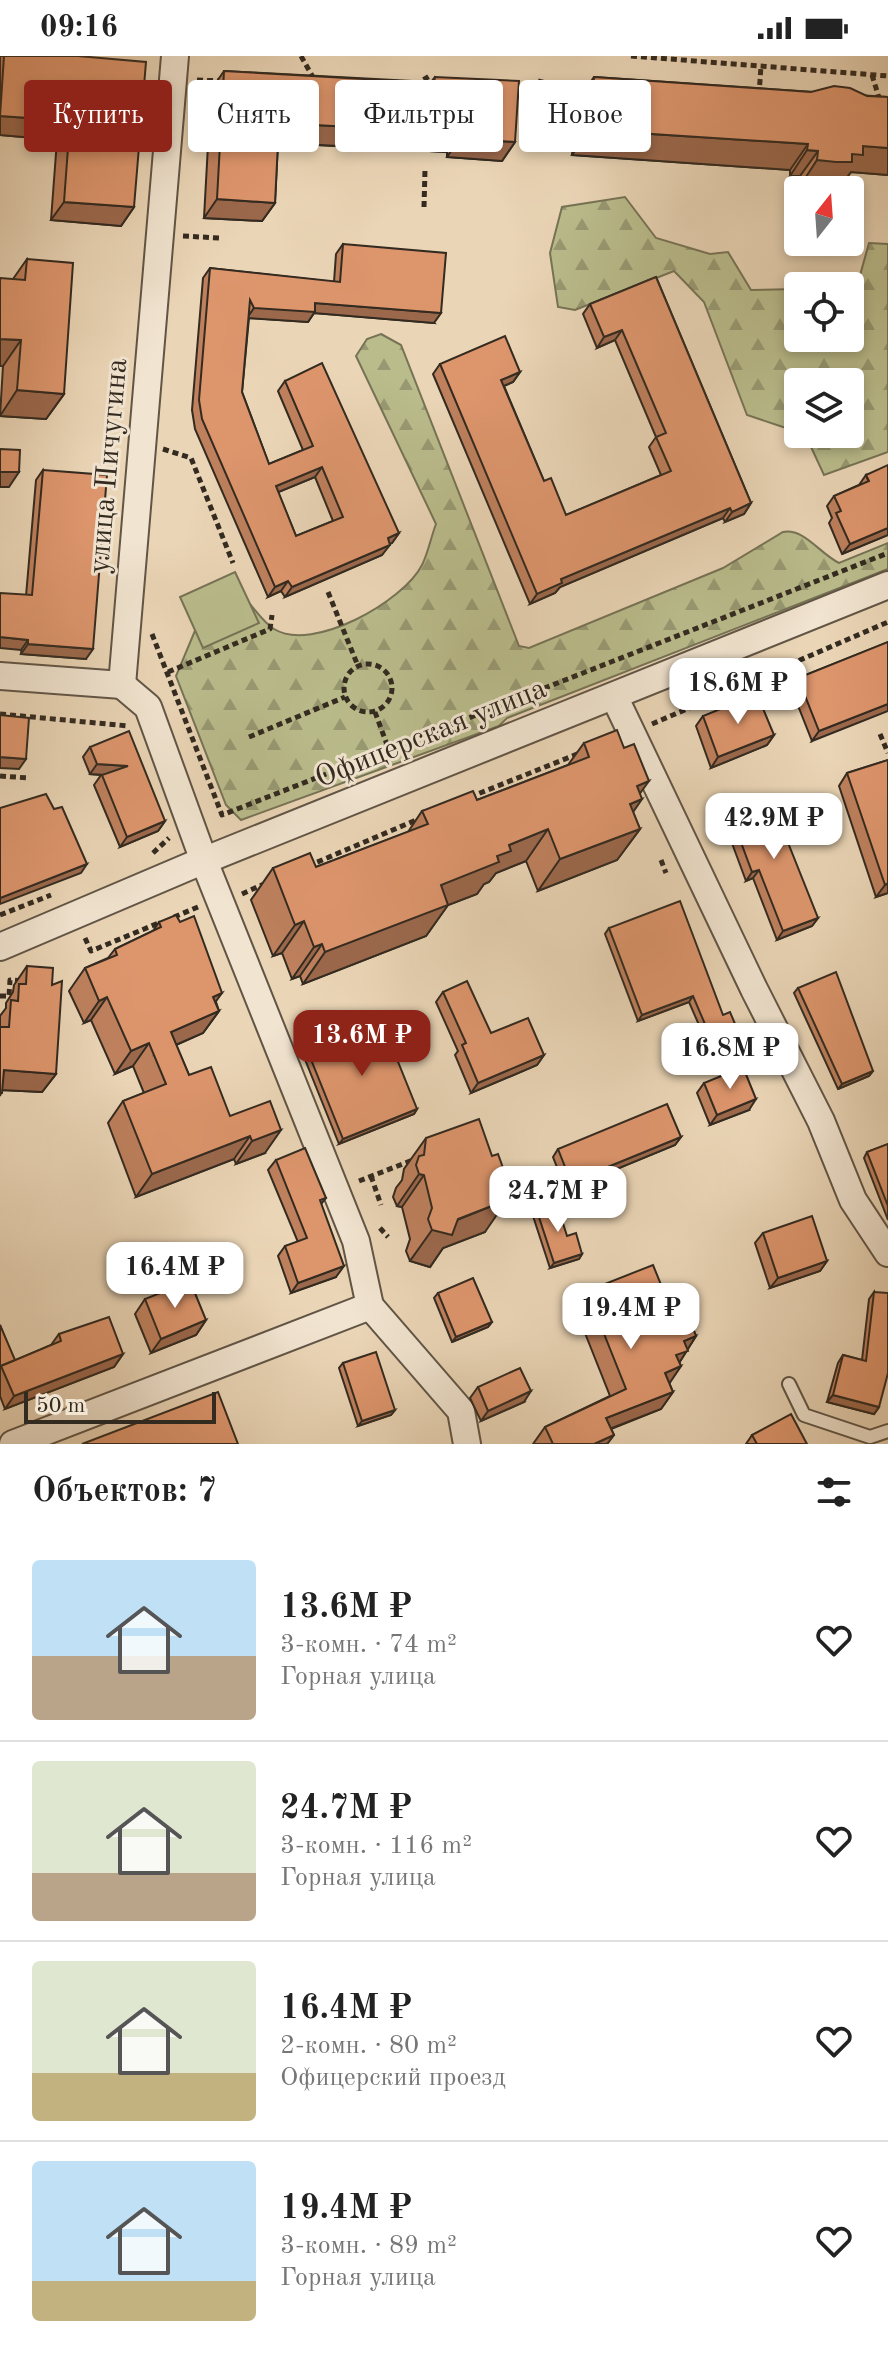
<!DOCTYPE html>
<html lang="ru">
<head>
<meta charset="utf-8">
<style>
	:root { --surface:#fff; --page:#f6f6f6; --text:#222; --muted:#767676; --line:#e0e0e0; --accent:#8f2418 }
	body { margin:0; font-family:"Old Standard TT",serif; background:var(--page); color:var(--text); height:100vh; display:flex; flex-direction:column; font-size:30px; white-space:nowrap }
	* { box-sizing:border-box; margin:0 }
	p { font-size:26px; color:var(--muted) }
	.icon { flex:none; width:44px; height:44px; fill:none; stroke:currentColor; stroke-width:2; stroke-linecap:round; stroke-linejoin:round }
	.map { position:relative; height:1388px; overflow:hidden }
	.sheet { display:flex; flex-direction:column; background:var(--surface); flex:1 }
	.sheet>* { flex:none }
	.guide { position:absolute; left:24px; top:24px; width:840px; height:72px; display:flex; gap:16px }
	.needle { width:52px; rotate:17deg }
	.buttons { position:absolute; left:784px; top:120px; display:grid; gap:16px }
	.buttons a { display:grid; place-items:center; width:80px; height:80px; border-radius:8px; background:var(--surface); box-shadow:0 4px 12px #0003; font-size:40px }
	.scale { position:absolute; left:24px; bottom:20px; width:192px; box-sizing:border-box; padding-left:8px; border:4px solid #332a20; border-top:0; font-size:22px; line-height:28px; white-space:nowrap; color:#332a20; -webkit-text-stroke:6px #f1e4d0; paint-order:stroke }
	.price { position:absolute; translate:-50% -68px; padding:0 18px; border-radius:16px; background:#fff; color:#222; font-size:26px; line-height:52px; filter:drop-shadow(0 2px 4px #0008) }
	.price::after { content:''; position:absolute; left:50%; top:48px; width:24px; height:18px; margin-left:-12px; background:inherit; clip-path:polygon(0 0,100% 0,50% 100%) }
	.price.on { background:var(--accent); color:#fff }
	ul { padding:0; list-style:none }
	li { display:flex; align-items:center; gap:24px; height:200px; padding:0 32px }
	li+li { border-top:2px solid var(--line) }
	li span { display:grid; place-items:center; flex:none; width:224px; height:160px; border-radius:8px; color:#555 }
	li>.icon { margin-inline-start:auto }
	span .icon { width:96px; height:96px; fill:#fffc; stroke-width:1 }
	li b { font-size:34px }
	h2 { display:flex; justify-content:space-between; align-items:center; height:96px; padding:0 32px; font-size:34px }
	.chip { padding:0 28px; border-radius:8px; background:var(--surface); box-shadow:0 4px 12px #0003; font-size:28px; line-height:72px }
	.chip.on { background:var(--accent); color:#fff }
	.status { display:flex; justify-content:space-between; align-items:center; height:56px; padding:0 40px; background:var(--surface); direction:ltr }
	.status svg { height:22px; fill:currentColor }
	.map>svg:first-child { display:block }
	.forest { fill:url(#forest-firs); stroke:#767356; stroke-width:2 }
	.pitch { fill:#babc8c; stroke:#767356; stroke-width:2 }
	.lines { fill:none; stroke-linecap:round; stroke-linejoin:round }
	.service-casing { stroke:#615546; stroke-width:16 }
	.minor-casing { stroke:#615546; stroke-width:30 }
	.path { stroke:#332a20; stroke-width:5; stroke-dasharray:6 4; stroke-linecap:butt }
	.service { stroke:#f1e4d0; stroke-width:12 }
	.minor { stroke:#f1e4d0; stroke-width:26 }
	.wall { fill:#be805d; stroke:#332a20; stroke-width:2; fill-rule:evenodd }
	.shaded-wall { fill:#9b684c; stroke:#332a20; stroke-width:2 }
	.building { fill:#dd956c; stroke:#332a20; stroke-width:2; fill-rule:evenodd }
	.labels { text-anchor:middle; dominant-baseline:central; stroke-width:6; stroke-linejoin:round; paint-order:stroke }
	.street-label { font-size:30px; fill:#332a20; stroke:#f1e4d0 }
</style>
</head>
<body>
<div class="status"><b>09:16</b><svg viewBox="0 0 49 12"><path d="M0 12V9h3v3zM5 12V6h3v6zM10 12V3h3v9zM15 12V0h3v12zM26 1h20v11H26zM47 4h2v5h-2z"/></svg></div>
<div class="map">
<svg width="888" height="1388" viewBox="0 0 888 1388">
	<defs>
		<pattern id="forest-firs" width="22" height="20" patternUnits="userSpaceOnUse" patternTransform="scale(2)"><rect width="22" height="20" fill="#babc8c"/><path d="M5 1l3.5 6h-7zM16 11l3.5 6h-7z" fill="#989972"/></pattern>
	</defs>
	<rect width="100%" height="100%" fill="#ead5b6"/>
	<filter id="stains"><feTurbulence type="fractalNoise" baseFrequency=".0025" numOctaves="4"/><feColorMatrix values="0 0 0 0 .2 0 0 0 0 .09 0 0 0 0 .02 0 0 0 .5 -.17"/></filter>
	<radialGradient id="worn" r=".72"><stop offset=".6" stop-color="#630" stop-opacity="0"/><stop offset="1" stop-color="#630" stop-opacity=".3"/></radialGradient>
	<g class="forest">
		<path d="M625,141L656,182L710,198L728,196L751,234L798,233V282H850V231L857,230L869,187L888,188V396L824,419L805,378H850V326H798V376L747,359L704,246L674,215L575,254L558,251L550,197L562,151Z"/>
		<path d="M381,278L401,289L519,590L529,592L723,512L783,476C804,472 819,497 839,507L888,487V513L507,662L499,670L241,764L226,749L176,620L207,546L249,547C256,555 265,568 274,573C313,597 404,545 422,509C428,497 431,481 436,468L356,300L367,283Z"/>
	</g>
	<path class="pitch" d="M235,516L259,567L203,592L180,541Z"/>
	<g class="lines">
		<defs>
			<path id="service" d="M789,1328L804,1359L870,1381L888,1375"/>
			<g id="minor">
				<path d="M0,620L122,629"/>
				<path d="M122,629L148,651L204,805L356,1185L370,1250L461,1355L467,1388"/>
				<path d="M122,629L175,0"/>
				<path d="M614,640L754,933L821,1065L853,1144L888,1197"/>
				<path d="M0,891L188,811L888,529"/>
				<path d="M13,1388L370,1250"/>
			</g>
		</defs>
		<use href="#service" class="service-casing"/>
		<use href="#minor" class="minor-casing"/>
		<g class="path">
			<path d="M301,0L314,23"/>
			<path d="M631,0L888,20"/>
			<path d="M872,19L880,45"/>
			<path d="M197,24L223,25"/>
			<path d="M538,25L587,38"/>
			<path d="M415,29L431,19"/>
			<path d="M759,39L761,10"/>
			<path d="M424,151L425,114"/>
			<path d="M183,180L219,182"/>
			<path d="M163,393L191,402L233,507"/>
			<path d="M328,536L358,610"/>
			<path d="M152,578L222,759L888,497"/>
			<circle cx="368" cy="632" r="24"/>
			<path d="M168,616L270,573L272,559"/>
			<path d="M375,656L389,694"/>
			<path d="M0,658L129,670"/>
			<path d="M652,668L888,566"/>
			<path d="M880,678L888,697"/>
			<path d="M249,681L345,641"/>
			<path d="M0,720L29,722"/>
			<path d="M470,741L580,697"/>
			<path d="M153,797L169,782"/>
			<path d="M661,804L666,817"/>
			<path d="M308,810L421,762"/>
			<path d="M242,838L266,827"/>
			<path d="M0,859L51,839"/>
			<path d="M174,861L198,851"/>
			<path d="M85,882L91,895L161,866"/>
			<path d="M0,940H9L10,924L24,925"/>
			<path d="M371,1120L381,1149"/>
			<path d="M359,1125L413,1104"/>
			<path d="M380,1172L388,1181"/>
		</g>
		<use href="#service" class="service"/>
		<use href="#minor" class="minor"/>
	</g>
	<g class="wall">
		<path d="M0,0H78L134,151L121,170L51,164L57,84L0,79Z"/>
		<path d="M224,15L431,26L435,21L515,86L502,105L447,101V96L278,87L275,147L262,165L204,162L211,34Z"/>
		<path d="M594,21L888,41V119L851,116L845,124H839L834,132L800,130V120H790V114L572,99L576,47Z"/>
		<path d="M343,188L434,267L314,257L308,266L249,262L242,336L269,408L303,394L278,335L285,325L399,477L392,487L389,488L382,499L285,541L281,535L268,541L195,373L192,354L203,222L210,212L334,226L336,198ZM315,421L333,465L296,480L278,436Z"/>
		<path d="M27,203L64,338L46,363L0,360L3,310L13,223Z"/>
		<path d="M656,221L751,447L744,458L725,466L723,462L560,531L555,537L530,548L433,318L440,308L520,316L513,326L504,330L544,425L566,459L661,419L649,391L656,381L615,284L597,292L583,258L590,248Z"/>
		<path d="M43,414L86,603L21,598L36,424Z"/>
		<path d="M866,419L888,479L842,498L829,467L832,462L827,450L834,440L859,429Z"/>
		<path d="M888,586L812,685L791,632L798,622Z"/>
		<path d="M703,660L774,679L767,689L711,712L696,670Z"/>
		<path d="M584,687L640,737L633,756L640,773L617,804L538,835L526,805L496,817L489,826L484,828L477,838L448,849L426,880L303,928L300,920L292,923L282,897L273,900L251,844L273,812L316,811L408,776L422,755L477,744L568,709Z"/>
		<path d="M90,691L165,765L158,775L120,791L94,729L101,719L90,718L83,701Z"/>
		<path d="M888,704V837L876,841L839,730L847,717Z"/>
		<path d="M729,754L818,862L812,870L777,884L753,822L746,825L723,763Z"/>
		<path d="M159,866L216,946L219,955L203,977L176,989L189,1019L230,1060L265,1097L236,1108L234,1103L136,1141L108,1067L123,1045L144,1037L133,1010L115,1018L91,964L84,967L69,935L85,912L108,902L115,893L153,875Z"/>
		<path d="M609,872L723,959L737,988L712,999L689,946L638,965L605,878Z"/>
		<path d="M27,910L52,929L56,1018L42,1036L2,1034L0,1040V960L6,952V947L13,936L14,929Z"/>
		<path d="M798,932L873,1015L869,1020L838,1033L794,937Z"/>
		<path d="M443,936L491,977L544,999L537,1009L471,1037L455,999L458,995L436,946Z"/>
		<path d="M306,991L417,1053L414,1058L339,1088L302,996Z"/>
		<path d="M704,1027L749,1054L710,1069L697,1037Z"/>
		<path d="M681,1081L675,1089L566,1134L553,1101L558,1093Z"/>
		<path d="M426,1082L500,1127L485,1176L443,1192L430,1211L410,1205L406,1195L410,1183L402,1151L397,1150L393,1141L396,1132L402,1124L404,1113Z"/>
		<path d="M888,1088V1164L864,1102L867,1096Z"/>
		<path d="M276,1104L326,1142L321,1148L336,1221L291,1237L278,1200L285,1190L298,1186L268,1114Z"/>
		<path d="M536,1152L567,1180L582,1198L579,1203L550,1212L532,1157Z"/>
		<path d="M763,1177L827,1205L820,1215L770,1232L755,1187Z"/>
		<path d="M587,1235L668,1246L684,1261L696,1280L679,1307L681,1310L669,1327L673,1336L661,1353L611,1373L614,1379L607,1388H533L545,1371L610,1340L575,1252Z"/>
		<path d="M874,1236L879,1351L874,1358L827,1346L838,1307L843,1299L862,1304L869,1243Z"/>
		<path d="M438,1237L492,1266L488,1271L452,1286L434,1242Z"/>
		<path d="M145,1243L206,1264L196,1279L151,1297L135,1258Z"/>
		<path d="M0,1269L14,1305L51,1289L59,1278L123,1298L114,1311L5,1353L0,1340Z"/>
		<path d="M343,1307L395,1354L391,1359L358,1370L339,1312Z"/>
		<path d="M478,1331L524,1346L481,1365L470,1342Z"/>
		<path d="M752,1379L807,1388H746Z"/>
	</g>
	<g class="shaded-wall">
		<path d="M0,60L70,65L57,84L0,79Z"/>
		<path d="M279,67L460,77L447,96L266,86Z"/>
		<path d="M590,74L808,88L790,114L572,99Z"/>
		<path d="M460,82L515,86L502,105L447,101Z"/>
		<path d="M863,90L888,92V119L851,116L845,124H839L834,132L800,130L817,104L852,98Z"/>
		<path d="M807,94L818,95L800,120H790Z"/>
		<path d="M217,143L275,147L262,165L204,162Z"/>
		<path d="M64,146L134,151L121,170L51,164Z"/>
		<path d="M315,247L441,257L434,267L314,257L308,266L247,262L254,252Z"/>
		<path d="M622,274L615,284L597,292L604,281Z"/>
		<path d="M0,283L21,284L3,310H0Z"/>
		<path d="M520,316L513,326L494,334L501,324Z"/>
		<path d="M17,334L64,338L46,363L0,360Z"/>
		<path d="M322,411L315,421L269,440L276,430Z"/>
		<path d="M0,416H19L9,431H0Z"/>
		<path d="M751,447L744,458L725,466L732,456Z"/>
		<path d="M730,452L723,462L560,531L555,537L530,548L537,538L561,523Z"/>
		<path d="M888,472V479L842,498L850,488Z"/>
		<path d="M399,477L392,487L381,492L388,482Z"/>
		<path d="M390,489L382,499L285,541L292,531Z"/>
		<path d="M288,525L281,535L268,541L275,531Z"/>
		<path d="M0,581L28,584L21,594L0,592Z"/>
		<path d="M28,588L93,593L86,603L21,598Z"/>
		<path d="M888,648V655L812,685L819,675Z"/>
		<path d="M774,679L767,689L711,712L718,701Z"/>
		<path d="M0,701L26,703L19,713L0,712Z"/>
		<path d="M97,708L128,710L121,720L90,718Z"/>
		<path d="M649,725L633,747L642,743L620,775L637,730Z"/>
		<path d="M165,765L158,775L120,791L127,781Z"/>
		<path d="M548,773L526,805L496,817L489,826L484,828L477,838L448,849L426,880L303,928L325,896L441,829L497,800L509,789Z"/>
		<path d="M640,773L617,804L538,835L560,803Z"/>
		<path d="M87,808L81,817L0,848V842Z"/>
		<path d="M759,814L753,822L746,825L752,816Z"/>
		<path d="M888,827V837L876,841L885,829Z"/>
		<path d="M818,862L812,870L777,884L783,875Z"/>
		<path d="M304,865L282,897L273,900L295,869Z"/>
		<path d="M322,888L300,920L292,923L314,891Z"/>
		<path d="M222,937L206,959L213,941Z"/>
		<path d="M693,940L689,946L638,965L642,959Z"/>
		<path d="M107,941L91,964L84,967L99,945Z"/>
		<path d="M219,955L203,977L155,998L171,976Z"/>
		<path d="M741,982L737,988L712,999L716,994Z"/>
		<path d="M149,987L133,1010L115,1018L131,995Z"/>
		<path d="M544,999L537,1009L471,1037L478,1027Z"/>
		<path d="M4,1014L56,1018L42,1036L0,1034Z"/>
		<path d="M873,1015L869,1020L838,1033L842,1028Z"/>
		<path d="M756,1043L749,1054L710,1069L717,1059Z"/>
		<path d="M417,1053L414,1058L339,1088L343,1083Z"/>
		<path d="M281,1074L265,1097L236,1108L252,1085Z"/>
		<path d="M250,1080L234,1103L136,1141L152,1118Z"/>
		<path d="M681,1081L675,1089L566,1134L571,1126Z"/>
		<path d="M419,1118L424,1119L402,1151L397,1150Z"/>
		<path d="M507,1144L485,1176L443,1192L430,1211L410,1205L432,1174Z"/>
		<path d="M582,1198L579,1203L550,1212L554,1207Z"/>
		<path d="M827,1205L820,1215L770,1232L778,1222Z"/>
		<path d="M344,1210L336,1221L291,1237L298,1227Z"/>
		<path d="M206,1264L196,1279L151,1297L161,1283Z"/>
		<path d="M492,1266L488,1271L452,1286L456,1281Z"/>
		<path d="M696,1280L676,1312L664,1316L684,1285Z"/>
		<path d="M123,1298L114,1311L5,1353L14,1340Z"/>
		<path d="M681,1310L669,1328L665,1317Z"/>
		<path d="M531,1335L524,1346L481,1365L488,1355Z"/>
		<path d="M673,1336L661,1353L594,1379L606,1362Z"/>
		<path d="M833,1339L879,1351L874,1358L827,1346Z"/>
		<path d="M395,1354L391,1359L358,1370L362,1365Z"/>
		<path d="M614,1379L607,1388H594Z"/>
	</g>
	<g class="building">
		<path d="M4,0H78L146,6L134,151L64,146L70,65L0,60Z"/>
		<path d="M224,15L434,27L435,21L519,25L515,86L460,82V77L279,67L275,147L217,143Z"/>
		<path d="M594,21L811,36L834,30L850,32L867,40L888,41V92L863,90V99L852,98V106H836L817,104L818,95L807,94L808,88L590,74Z"/>
		<path d="M343,188L446,197L441,257L315,247V256L254,252L250,244L242,336L269,408L313,390L285,325L322,307L399,477L388,482L390,489L292,531L288,525L275,531L202,363L199,344L210,212L340,226ZM322,411L343,461L296,480L276,430Z"/>
		<path d="M27,203L73,207L64,338L17,334L21,284L0,283V222L25,224Z"/>
		<path d="M656,221L751,447L732,456L730,452L561,523L562,527L537,538L440,308L505,280L520,316L501,324L544,425L551,422L566,459L671,415L656,381L666,377L622,274L604,281L590,248Z"/>
		<path d="M0,393L20,394L19,416H0Z"/>
		<path d="M888,409V472L850,488L836,457L841,455L834,440L869,425L866,419Z"/>
		<path d="M43,414L107,419L93,593L28,588V584L0,581V537L32,539Z"/>
		<path d="M888,586V648L819,675L798,622Z"/>
		<path d="M757,638L774,679L718,701L703,660Z"/>
		<path d="M0,659L29,662L26,703L0,701Z"/>
		<path d="M617,674L624,692L634,688L649,725L637,730L642,743L630,748L640,773L560,803L548,773L509,789L511,795L497,800L499,806L441,829L448,849L325,896L322,888L314,891L304,865L295,869L273,812L310,797L316,811L428,768L422,755L473,735L477,744L589,701L584,687Z"/>
		<path d="M129,675L165,765L127,781L102,719L128,710L97,708L90,691Z"/>
		<path d="M888,704V827L885,829L847,717Z"/>
		<path d="M46,738L54,753L62,751L87,808L0,842V752Z"/>
		<path d="M769,739L818,862L783,875L759,814L752,816L729,754Z"/>
		<path d="M680,845L723,959L730,956L741,982L716,994L693,940L642,959L609,872Z"/>
		<path d="M176,859L180,866L194,860L222,937L213,941L219,955L171,976L189,1019L211,1011L230,1060L270,1045L281,1074L252,1085L250,1080L152,1118L123,1045L166,1028L149,987L131,995L107,941L99,945L85,912L117,899L115,893L161,871L159,866Z"/>
		<path d="M27,910L53,912L52,929L62,925L56,1018L4,1014L2,1037H0V971H9L11,944L18,945L19,928H26Z"/>
		<path d="M836,916L873,1015L842,1028L798,932Z"/>
		<path d="M467,925L491,977L528,962L544,999L478,1027L462,989L466,987L443,936Z"/>
		<path d="M380,961L417,1053L343,1083L306,991Z"/>
		<path d="M743,1011L756,1043L717,1059L704,1027Z"/>
		<path d="M667,1048L681,1081L571,1126L558,1093Z"/>
		<path d="M479,1063L492,1100L498,1098L506,1120L499,1122L507,1144L458,1163L452,1179L432,1174L428,1163L432,1152L424,1119L419,1118L416,1109L419,1100L424,1099L426,1082Z"/>
		<path d="M888,1088V1150L867,1096Z"/>
		<path d="M305,1092L326,1142L320,1144L344,1210L298,1227L285,1190L307,1182L276,1104Z"/>
		<path d="M556,1145L567,1180L576,1177L582,1198L554,1207L536,1152Z"/>
		<path d="M812,1160L827,1205L778,1222L763,1177Z"/>
		<path d="M653,1209L668,1246L677,1242L684,1261L688,1259L696,1280L684,1285L688,1295L676,1299L681,1310L665,1317L673,1336L606,1362L614,1379L594,1388H553L545,1371L626,1333L587,1235Z"/>
		<path d="M473,1222L492,1266L456,1281L438,1237Z"/>
		<path d="M190,1225L206,1264L161,1283L145,1243Z"/>
		<path d="M874,1236L888,1237V1317L879,1351L833,1339L843,1299L866,1305Z"/>
		<path d="M109,1261L123,1298L14,1340L1,1310L61,1285L59,1278Z"/>
		<path d="M0,1269L15,1304L0,1310Z"/>
		<path d="M376,1296L395,1354L362,1365L343,1307Z"/>
		<path d="M520,1312L531,1335L488,1355L478,1331Z"/>
		<path d="M218,1336L238,1388H82Z"/>
		<path d="M791,1358L807,1388H757L752,1379Z"/>
	</g>
	<g class="labels">
		<g class="street-label">
			<text transform="translate(109 410) rotate(-85)">улица Пичугина</text>
			<text transform="translate(431 678) rotate(-22)">Офицерская улица</text>
		</g>
	</g>
	<rect width="100%" height="100%" filter="url(#stains)"/>
	<rect width="100%" height="100%" fill="url(#worn)"/>
</svg>
<div class="buttons">
<a><svg class="needle" viewBox="-14 -14 28 28"><path d="M0-13l5 13h-10z" fill="#e53935"/><path d="M0 13l5-13h-10z" fill="#767676"/></svg></a>
<a><svg class="icon" aria-label="locate" viewBox="0 0 24 24"><circle cx="12" cy="12" r="6"/><path d="M12 2v4M12 18v4M2 12h4M18 12h4"/></svg></a>
<a><svg class="icon" aria-label="layers" viewBox="0 0 24 24"><path d="M12 4l9 5-9 5-9-5zM3 14l9 5 9-5"/></svg></a>
</div>
<div class="scale">50 m</div>
<b class="price" style="left:738px;top:670px">18.6M ₽</b>
<b class="price" style="left:774px;top:805px">42.9M ₽</b>
<b class="price on" style="left:362px;top:1022px">13.6M ₽</b>
<b class="price" style="left:730px;top:1035px">16.8M ₽</b>
<b class="price" style="left:558px;top:1178px">24.7M ₽</b>
<b class="price" style="left:175px;top:1254px">16.4M ₽</b>
<b class="price" style="left:631px;top:1295px">19.4M ₽</b>
<div class="guide">
<a class="chip on">Купить</a>
<a class="chip">Снять</a>
<a class="chip">Фильтры</a>
<a class="chip">Новое</a>
</div>
</div>
<section class="sheet">
<h2>Объектов: 7<svg class="icon" aria-label="filters" viewBox="0 0 24 24"><path d="M4 7h16M4 17h16"/><circle cx="9" cy="7" r="2"/><circle cx="15" cy="17" r="2"/></svg></h2>
<ul>
<li><span style="background:linear-gradient(#bfe0f5 60%,#b9a48a 0)"><svg class="icon" aria-label="home" viewBox="0 0 24 24"><path d="M3 11l9-7 9 7M6 9v11h12V9"/></svg></span><div><b>13.6M ₽</b><p>3-комн. · 74 m²</p><p>Горная улица</p></div><svg class="icon" aria-label="heart" viewBox="0 0 24 24"><path d="M12 20l-8-8c-3-5 5-10 8-4 3-6 11-1 8 4z"/></svg></li>
<li><span style="background:linear-gradient(#dfe7d0 70%,#b9a48a 0)"><svg class="icon" aria-label="home" viewBox="0 0 24 24"><path d="M3 11l9-7 9 7M6 9v11h12V9"/></svg></span><div><b>24.7M ₽</b><p>3-комн. · 116 m²</p><p>Горная улица</p></div><svg class="icon" aria-label="heart" viewBox="0 0 24 24"><path d="M12 20l-8-8c-3-5 5-10 8-4 3-6 11-1 8 4z"/></svg></li>
<li><span style="background:linear-gradient(#dfe7d0 70%,#c2b280 0)"><svg class="icon" aria-label="home" viewBox="0 0 24 24"><path d="M3 11l9-7 9 7M6 9v11h12V9"/></svg></span><div><b>16.4M ₽</b><p>2-комн. · 80 m²</p><p>Офицерский проезд</p></div><svg class="icon" aria-label="heart" viewBox="0 0 24 24"><path d="M12 20l-8-8c-3-5 5-10 8-4 3-6 11-1 8 4z"/></svg></li>
<li><span style="background:linear-gradient(#bfe0f5 75%,#c2b280 0)"><svg class="icon" aria-label="home" viewBox="0 0 24 24"><path d="M3 11l9-7 9 7M6 9v11h12V9"/></svg></span><div><b>19.4M ₽</b><p>3-комн. · 89 m²</p><p>Горная улица</p></div><svg class="icon" aria-label="heart" viewBox="0 0 24 24"><path d="M12 20l-8-8c-3-5 5-10 8-4 3-6 11-1 8 4z"/></svg></li>
</ul>
</section>
</body>
</html>
